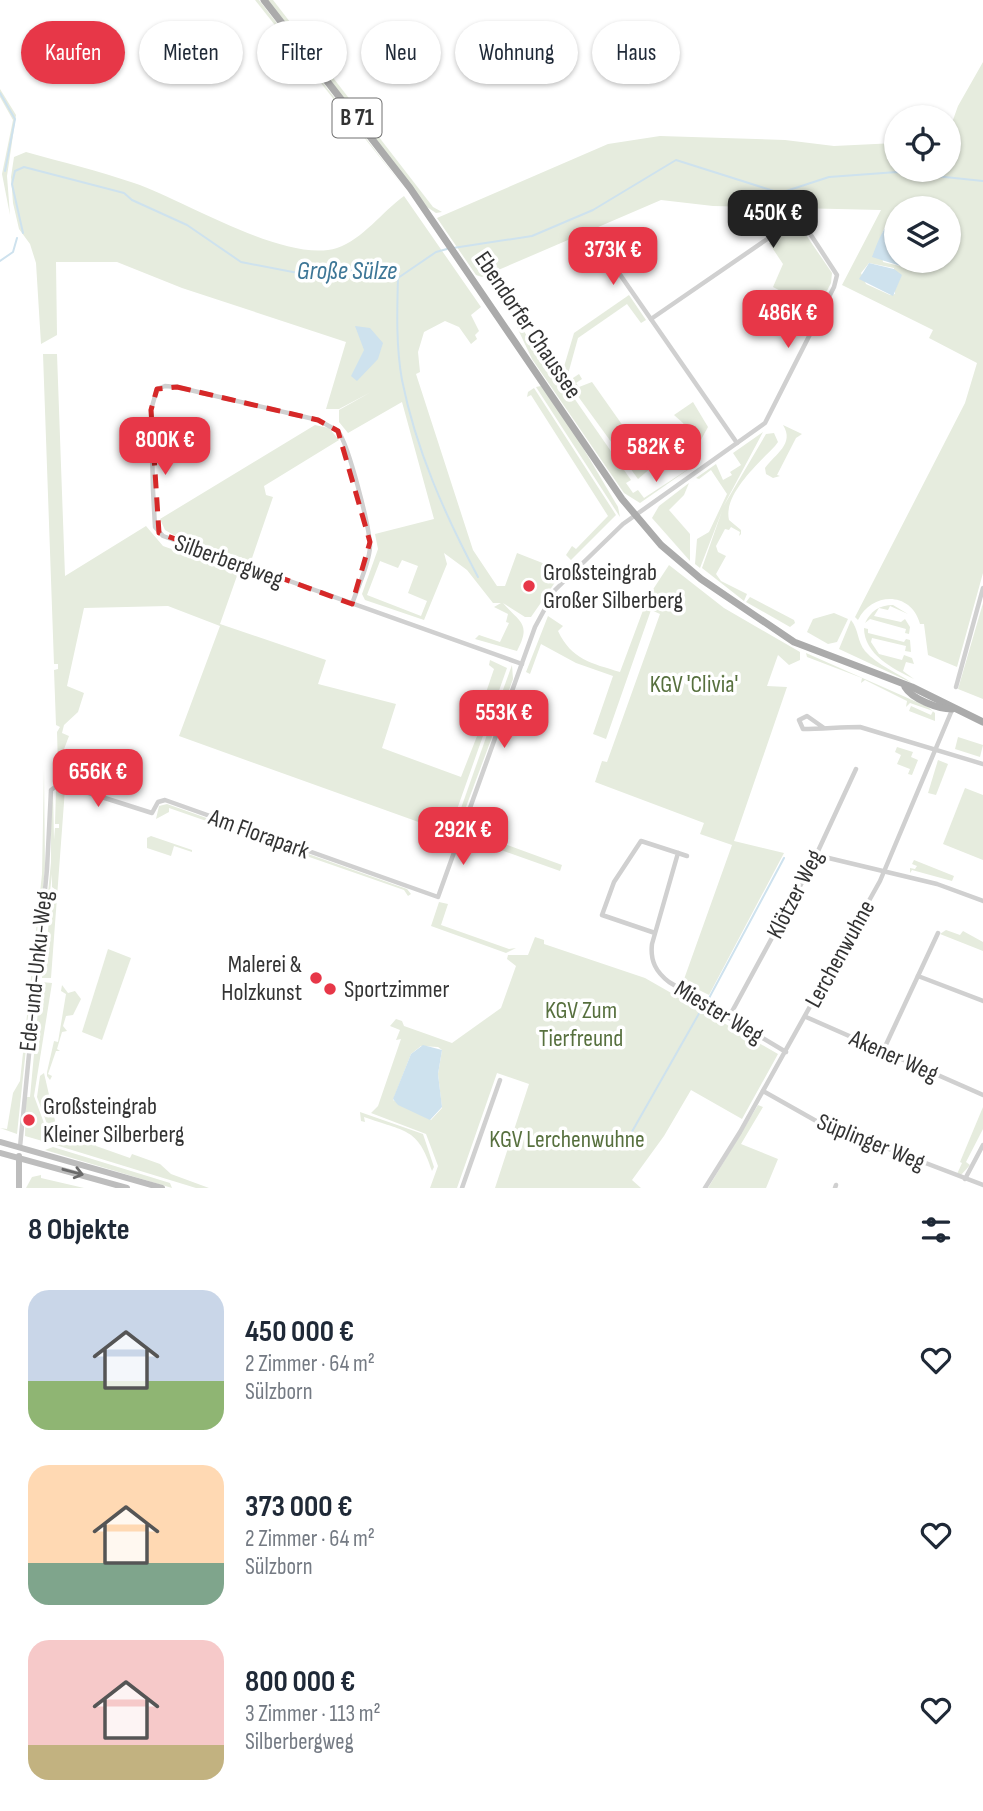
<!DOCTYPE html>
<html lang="de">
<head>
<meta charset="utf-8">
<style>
	:root { --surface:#fff; --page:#f2f2f3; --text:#1f2937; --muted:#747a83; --accent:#e73748 }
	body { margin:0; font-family:"Sofia Sans Condensed",sans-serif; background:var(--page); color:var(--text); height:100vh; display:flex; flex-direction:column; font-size:26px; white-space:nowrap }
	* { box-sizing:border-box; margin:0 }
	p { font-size:23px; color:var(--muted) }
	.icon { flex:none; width:38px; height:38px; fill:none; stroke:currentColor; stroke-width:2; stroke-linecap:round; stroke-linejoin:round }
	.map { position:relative; height:1188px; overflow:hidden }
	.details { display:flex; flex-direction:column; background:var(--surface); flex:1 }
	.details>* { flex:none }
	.hud { position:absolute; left:21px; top:21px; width:942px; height:63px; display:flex; gap:14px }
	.tools { position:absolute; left:884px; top:105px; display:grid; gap:14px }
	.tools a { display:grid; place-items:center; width:77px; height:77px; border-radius:50%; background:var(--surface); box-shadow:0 2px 5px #0004; font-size:35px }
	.price { position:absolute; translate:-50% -60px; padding:0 16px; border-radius:14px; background:var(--accent); color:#fff; font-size:23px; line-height:46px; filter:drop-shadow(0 2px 4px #0008) }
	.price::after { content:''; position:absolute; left:50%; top:42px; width:21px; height:16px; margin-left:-10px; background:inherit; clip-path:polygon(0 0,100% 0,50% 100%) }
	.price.active { background:#222; color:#fff }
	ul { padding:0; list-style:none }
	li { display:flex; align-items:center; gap:21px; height:175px; padding:0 28px }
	li span { display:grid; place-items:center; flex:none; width:196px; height:140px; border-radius:21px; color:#555 }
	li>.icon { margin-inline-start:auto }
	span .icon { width:84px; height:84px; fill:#fffc; stroke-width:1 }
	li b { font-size:30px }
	h2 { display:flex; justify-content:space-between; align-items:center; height:84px; padding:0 28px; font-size:30px }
	.pill { padding:0 24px; border-radius:32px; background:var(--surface); box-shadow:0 2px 5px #0004; font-size:24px; line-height:63px }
	.pill.active { background:var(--accent); color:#fff }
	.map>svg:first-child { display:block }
	.green { fill:#e6ecde; fill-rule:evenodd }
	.water { fill:#cee2ee }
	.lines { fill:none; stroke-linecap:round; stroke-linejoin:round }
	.stream { stroke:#cee2ee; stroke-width:2 }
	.street { stroke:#d0d0d0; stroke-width:4.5 }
	.secondary { stroke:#bdbdbd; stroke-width:6 }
	.primary { stroke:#ababab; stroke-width:7 }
	.oneway { stroke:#6a6a6a }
	.marked { fill:none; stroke:#d62828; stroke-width:5; stroke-dasharray:14 9; stroke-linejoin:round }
	.poi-dot { fill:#e73748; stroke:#fff; stroke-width:2.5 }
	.labels { text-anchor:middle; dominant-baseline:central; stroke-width:7; stroke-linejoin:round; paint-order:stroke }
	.shield { fill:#fff; stroke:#707070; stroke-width:2 }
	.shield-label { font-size:23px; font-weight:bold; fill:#333 }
	.street-label { font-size:24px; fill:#333; stroke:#fff }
	.poi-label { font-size:24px; fill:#333; stroke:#fff; text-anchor:start }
	.park-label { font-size:24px; fill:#57703e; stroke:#fff }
	.water-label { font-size:26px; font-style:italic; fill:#3e7797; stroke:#fff }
</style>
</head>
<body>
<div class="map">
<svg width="983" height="1188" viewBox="0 0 983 1188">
	<rect width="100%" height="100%" fill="#fff"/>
	<g class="green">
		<path d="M255,0H259L405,189Z"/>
		<path d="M266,0H273L433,207L442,212L436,213L427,207Z"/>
		<path d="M983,62V573L957,667L928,655L924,624H920C911,591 872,592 858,620L855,617L965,403L977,363L929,338L933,330L842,285L881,210L713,206L661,200L482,277L476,275L437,218L608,144L660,136L785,140L834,146L896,143V170H948L949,131L958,106ZM896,208H948V261H911L904,267L883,262C880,244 878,227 896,217ZM869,263L894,268L895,294L890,295L866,284L861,273Z"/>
		<path d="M0,89L16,115L7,176L10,215L2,174L13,120L0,97Z"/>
		<path d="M26,152C62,162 99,171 134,183C185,200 285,264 337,248C362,240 383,211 404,196L481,307L471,315L479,331L475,335L477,339L471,344L459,327L445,321L424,332L418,352L420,372L416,374L473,550L497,586H505L517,553L563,571L531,617H525L503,603C519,622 532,623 517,651L475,639L479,635L500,642L509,623L506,622L508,614L494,607L501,603H493L467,570L444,553L447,564L424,620L365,600L362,594L378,549L375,534L434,519L402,402L348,433L339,422V410L371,392L339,409H326L346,342L182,288L117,262H56L57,335L41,344L36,263L30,244L19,229L13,203L11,177L14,157ZM402,560L418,566L408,593L427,601L421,616L367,595L380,561L398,568Z"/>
		<path d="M791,227L804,232L832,273L831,283L817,310L773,287L783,264L769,243Z"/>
		<path d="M629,295L646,320L641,323L627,304L578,338L565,385L631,480L626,483L633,493L638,490L644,498L696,464L640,503L624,493L532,359L515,323V317L554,379L560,380L574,333Z"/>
		<path d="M43,354H57L65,576L146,526L163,546L238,573L220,624L326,660L318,684L396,704L382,748L461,777L479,731L484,733L454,818L455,827L452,834L179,736L220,626L168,606L84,608L67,686L84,693L78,712L64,725L62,733L69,736L58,765L57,732L60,727L56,725L54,670L58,669V664H54Z"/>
		<path d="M579,374L582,379L576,383L579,387L592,382L652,467L638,479L572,388L573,378Z"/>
		<path d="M541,386L576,436L618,507L620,517L536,387Z"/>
		<path d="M534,388L616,515L571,560L566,555L572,546L576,549L608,516L531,395L527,397L528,392Z"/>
		<path d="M693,402L708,427L697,447L683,423L674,415Z"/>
		<path d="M315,425L329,428L339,440L264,486L266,495L273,497L251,561L188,539L186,542L165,530L160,519Z"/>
		<path d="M783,425L802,434L796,438L777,475L780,476L773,478L766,474L765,468C775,454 795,444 783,425Z"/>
		<path d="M763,432L723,507L766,434L774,433L778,442L775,446C759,463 723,494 729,520L741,530V534L739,536L740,532L731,527L729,530L725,529L716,546L718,552L726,556L716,574L721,581L747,594L744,601L702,568L722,511L700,568L695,564L697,539L709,532L727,494L711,470L699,479L696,478L716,464L723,480L732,475L730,472L741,465L733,453Z"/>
		<path d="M689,483L684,495L669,510L690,534V561L652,518L659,506Z"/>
		<path d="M669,565L724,608L800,652V660L789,665L778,655L767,686L787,687L734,841L784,853L709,995L683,982L732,845L700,834L704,823L595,782L602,761L607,762L660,614L651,610L606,739L593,734L613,676L576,663L541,644L530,674L526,672L548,616L563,626L558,631C572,660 591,663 620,672L648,597Z"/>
		<path d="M750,597L794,620L795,623L790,627L746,602Z"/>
		<path d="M983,603V699L958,689Z"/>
		<path d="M893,605L908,614L890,606L888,610L879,608L874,616L901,622L905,619L910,627L909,634L905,633L906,629L870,619L865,623C871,611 879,605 893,605Z"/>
		<path d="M834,613L848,619L837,642L828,644L807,632L813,619Z"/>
		<path d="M851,620C859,630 857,641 865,651C877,665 898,673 912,683L839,649Z"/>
		<path d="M864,628L868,629V633L904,642L906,639L910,640L911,652L905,651L906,646L872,638L871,642L879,654L902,660L904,655L912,658L914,664L906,662L903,671L914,679C893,669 864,654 864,628Z"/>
		<path d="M806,653L928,707L935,713V721L909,711L911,706L931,715L933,711L910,703L906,707L907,701L865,680L861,683L862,678L807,657Z"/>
		<path d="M490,660L507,668L488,722L478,716L494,669L489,665Z"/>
		<path d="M512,665L513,679L498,721L491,723Z"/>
		<path d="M489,729L492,737L463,815L459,814Z"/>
		<path d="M958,737L983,745L980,757L955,749Z"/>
		<path d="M897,747L913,752L911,757L918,760L912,775L908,774L910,769L897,764L901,755L895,752Z"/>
		<path d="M938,760L948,764L936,795L928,793Z"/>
		<path d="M44,767L45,869L17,1134L0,1128L7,1129L13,1093L20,1081L42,874Z"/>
		<path d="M965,788L983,795V860L943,844Z"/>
		<path d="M65,789L51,978H42L46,945H50L47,941L52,890H56L52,887V874L40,978L51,862V799L53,793L54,840L55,828H59V824H55L56,790Z"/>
		<path d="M167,804L407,889L411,894L408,896L404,890L169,808V812L156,819L159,806Z"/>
		<path d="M472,832L562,865L560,871L470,839Z"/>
		<path d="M151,836L192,850V852L174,846L171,856L147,848V838Z"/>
		<path d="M914,860L954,876L952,881L912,870L910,873V868L915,869L917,866L912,864Z"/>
		<path d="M439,902L448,904L441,925L509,949L516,948L506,953L431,926Z"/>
		<path d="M946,930L960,935L963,931L983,942V951L940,934Z"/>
		<path d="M535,937L544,940V944L645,978L778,1054L742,1119L691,1090L664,1136L632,1180L641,1188H495L529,1084L497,1073L457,1188H430L438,1166L426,1134L371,1113L378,1106L401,1039L396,1040L400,1030L390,1026L396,1019L402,1021L404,1026L452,1043L501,1008L516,966L507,959L508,955H528ZM421,1046L438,1047L442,1050L438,1074L442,1108L431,1120L393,1100L411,1054Z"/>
		<path d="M108,949L131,958L102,1040L82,1032Z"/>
		<path d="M41,982L52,983L34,1096L48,1134L46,1142L25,1136L26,1097H30L34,1054H38L34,1050Z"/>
		<path d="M62,985L68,993L75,991L81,999L73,1015L66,1016L63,1026L67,1031L62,1032L57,1049L60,1051H56L48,1074L52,1076L50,1080L47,1076V1072L54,1041L58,1042L66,994L61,991Z"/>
		<path d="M44,1073L56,1125L50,1132L37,1097L40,1076Z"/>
		<path d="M758,1105L763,1107L741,1144L778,1159L766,1188H708Z"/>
		<path d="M983,1107V1129L966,1162L970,1165L961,1175L957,1174L962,1163L960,1162Z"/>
		<path d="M360,1112L423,1134L434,1167L432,1171C418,1127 405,1132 364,1117L365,1122L361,1121Z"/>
		<path d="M57,1126L65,1130L64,1134L92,1144L97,1141L96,1146L130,1158L132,1154L160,1164L171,1174L209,1188H220H196L49,1143Z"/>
		<path d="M53,1147L170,1183L172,1188L45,1150Z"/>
		<path d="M41,1175V1178L84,1188H26L32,1177Z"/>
	</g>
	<g class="water">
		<path d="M896,217V261H911L904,267L872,257C877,244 883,225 896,217Z"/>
		<path d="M869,263L894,269L902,275L893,296L859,279Z"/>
		<path d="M355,326L370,328L383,343L378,359L357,381L351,376L364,350Z"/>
		<path d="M423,1045L442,1050L438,1074L442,1107L430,1120L398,1105L393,1099L411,1054Z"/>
	</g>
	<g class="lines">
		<g class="stream">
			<path d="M0,93L15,119L5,171"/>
			<path d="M23,233L12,184L15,171L24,167L124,193L132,200L187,225L241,262L298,273L343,272L374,266L398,278L436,252L447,249"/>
			<path d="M453,248L532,236L593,210L676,160L780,193L829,177L897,172L983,181"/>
			<path d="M0,261L13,252L17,238"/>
			<path d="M398,278C397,311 396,347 402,380C416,450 445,515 478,577"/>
			<path d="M708,1000L784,858"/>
			<path d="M625,1144L701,1010"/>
		</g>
		<g class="street">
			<path d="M596,240L737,443"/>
			<path d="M352,604C358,586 369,565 370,547C370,528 349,446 338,431L318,420L177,387L165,386L157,389L151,410L153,490L155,527L163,536L522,664"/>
			<path d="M956,687L983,588"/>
			<path d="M824,728L807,716L799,720L803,729C822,729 841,727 860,727L983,764"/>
			<path d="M678,853L687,856"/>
			<path d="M816,855L937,884L983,901"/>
			<path d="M655,933L602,915L614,882L641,841L678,853L652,944C650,961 656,972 669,982L786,1052"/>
			<path d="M918,976L983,1001"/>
			<path d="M729,1017L812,864L856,769"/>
			<path d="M806,1017L983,1095"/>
			<path d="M883,1051L938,933"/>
			<path d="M763,1091L818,1122L983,1185"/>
			<path d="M20,1147L47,869L51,790L58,785L67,786L152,813L158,802L165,800L438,897L535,627L555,590L623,524L765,423L834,287L837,275L807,229L792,222L651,319"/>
			<path d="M965,1179L983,1145"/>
			<path d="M462,1188L500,1080"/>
			<path d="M705,1188L740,1132L880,881L952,710"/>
			<path d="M835,1188L836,1185"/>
		</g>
		<g class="secondary">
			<path d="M0,1142L162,1188"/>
			<path d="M0,1153L127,1188"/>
			<path d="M19,1188V1156"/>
		</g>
		<g class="primary">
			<path d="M264,0L410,188L622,499L661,545L701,579L794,642L912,687L983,722"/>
			<path d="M905,687C912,699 938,709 952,709"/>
		</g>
	</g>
	<defs><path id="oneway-shaft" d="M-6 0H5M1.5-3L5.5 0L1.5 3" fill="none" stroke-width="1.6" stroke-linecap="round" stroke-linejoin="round" transform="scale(1.75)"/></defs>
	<use class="oneway" href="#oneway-shaft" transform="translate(73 1172) rotate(15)"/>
	<path class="marked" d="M177,387L318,420L338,431L370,542L352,604L159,533L151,410L157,389Z"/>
	<g class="poi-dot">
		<circle cx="529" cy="586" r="7"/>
		<circle cx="316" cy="978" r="7"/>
		<circle cx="330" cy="989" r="7"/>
		<circle cx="29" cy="1120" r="7"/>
	</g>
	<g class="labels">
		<rect class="shield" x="332.5" y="98.5" width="49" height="39" rx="5"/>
		<g class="shield-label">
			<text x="357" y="118">B 71</text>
		</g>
		<g class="street-label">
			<text transform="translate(528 325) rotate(56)">Ebendorfer Chaussee</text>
			<text transform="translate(229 561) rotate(20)">Silberbergweg</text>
			<text transform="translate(259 834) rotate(20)">Am Florapark</text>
			<text transform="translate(795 894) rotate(-63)">Klötzer Weg</text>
			<text transform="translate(840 954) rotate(-61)">Lerchenwuhne</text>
			<text transform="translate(36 971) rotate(-84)">Ede-und-Unku-Weg</text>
			<text transform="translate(719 1012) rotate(31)">Miester Weg</text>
			<text transform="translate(894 1056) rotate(24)">Akener Weg</text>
			<text transform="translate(871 1142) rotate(22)">Süplinger Weg</text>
		</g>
		<g class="poi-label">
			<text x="543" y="572">Großsteingrab<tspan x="543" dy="28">Großer Silberberg</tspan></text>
			<text x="302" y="964" text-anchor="end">Malerei &amp;<tspan x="302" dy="28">Holzkunst</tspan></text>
			<text x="344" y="989">Sportzimmer</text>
			<text x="43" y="1106">Großsteingrab<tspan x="43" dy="28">Kleiner Silberberg</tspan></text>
		</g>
		<g class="park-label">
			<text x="694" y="684">KGV 'Clivia'</text>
			<text x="581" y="1010">KGV Zum<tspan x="581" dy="28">Tierfreund</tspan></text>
			<text x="567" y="1139">KGV Lerchenwuhne</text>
		</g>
		<g class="water-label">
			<text x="347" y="271">Große Sülze</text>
		</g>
	</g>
</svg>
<div class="tools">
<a><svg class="icon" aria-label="locate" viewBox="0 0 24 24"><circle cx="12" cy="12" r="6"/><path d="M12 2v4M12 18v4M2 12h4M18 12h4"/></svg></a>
<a><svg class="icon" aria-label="layers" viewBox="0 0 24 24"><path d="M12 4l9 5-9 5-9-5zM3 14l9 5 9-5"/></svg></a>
</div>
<b class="price active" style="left:773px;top:250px">450K €</b>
<b class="price" style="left:613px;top:287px">373K €</b>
<b class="price" style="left:788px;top:350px">486K €</b>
<b class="price" style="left:165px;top:477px">800K €</b>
<b class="price" style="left:656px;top:484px">582K €</b>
<b class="price" style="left:504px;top:750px">553K €</b>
<b class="price" style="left:98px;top:809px">656K €</b>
<b class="price" style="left:463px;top:867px">292K €</b>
<div class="hud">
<a class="pill active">Kaufen</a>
<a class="pill">Mieten</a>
<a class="pill">Filter</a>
<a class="pill">Neu</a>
<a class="pill">Wohnung</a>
<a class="pill">Haus</a>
</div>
</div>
<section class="details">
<h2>8 Objekte<svg class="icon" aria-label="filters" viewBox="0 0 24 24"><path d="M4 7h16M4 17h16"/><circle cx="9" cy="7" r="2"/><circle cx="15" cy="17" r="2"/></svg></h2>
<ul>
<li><span style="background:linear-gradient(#c9d6e8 65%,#8fb573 0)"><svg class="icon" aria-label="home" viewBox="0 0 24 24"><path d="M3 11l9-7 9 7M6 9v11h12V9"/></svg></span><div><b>450 000 €</b><p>2 Zimmer · 64 m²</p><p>Sülzborn</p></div><svg class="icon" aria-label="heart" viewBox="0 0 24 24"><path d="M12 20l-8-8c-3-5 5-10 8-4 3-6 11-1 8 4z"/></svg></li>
<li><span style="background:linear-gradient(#ffd9b3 70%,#7fa58c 0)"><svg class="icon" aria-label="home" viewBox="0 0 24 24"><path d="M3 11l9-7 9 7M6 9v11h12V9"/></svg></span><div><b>373 000 €</b><p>2 Zimmer · 64 m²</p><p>Sülzborn</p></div><svg class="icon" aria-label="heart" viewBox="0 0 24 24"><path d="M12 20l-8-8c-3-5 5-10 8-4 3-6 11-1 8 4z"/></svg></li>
<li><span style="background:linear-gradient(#f6c9c9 75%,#c2b280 0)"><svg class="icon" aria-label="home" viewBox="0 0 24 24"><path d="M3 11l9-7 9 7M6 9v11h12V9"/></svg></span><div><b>800 000 €</b><p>3 Zimmer · 113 m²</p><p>Silberbergweg</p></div><svg class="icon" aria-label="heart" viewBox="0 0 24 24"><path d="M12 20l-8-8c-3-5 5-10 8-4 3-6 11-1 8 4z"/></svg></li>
</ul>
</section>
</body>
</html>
